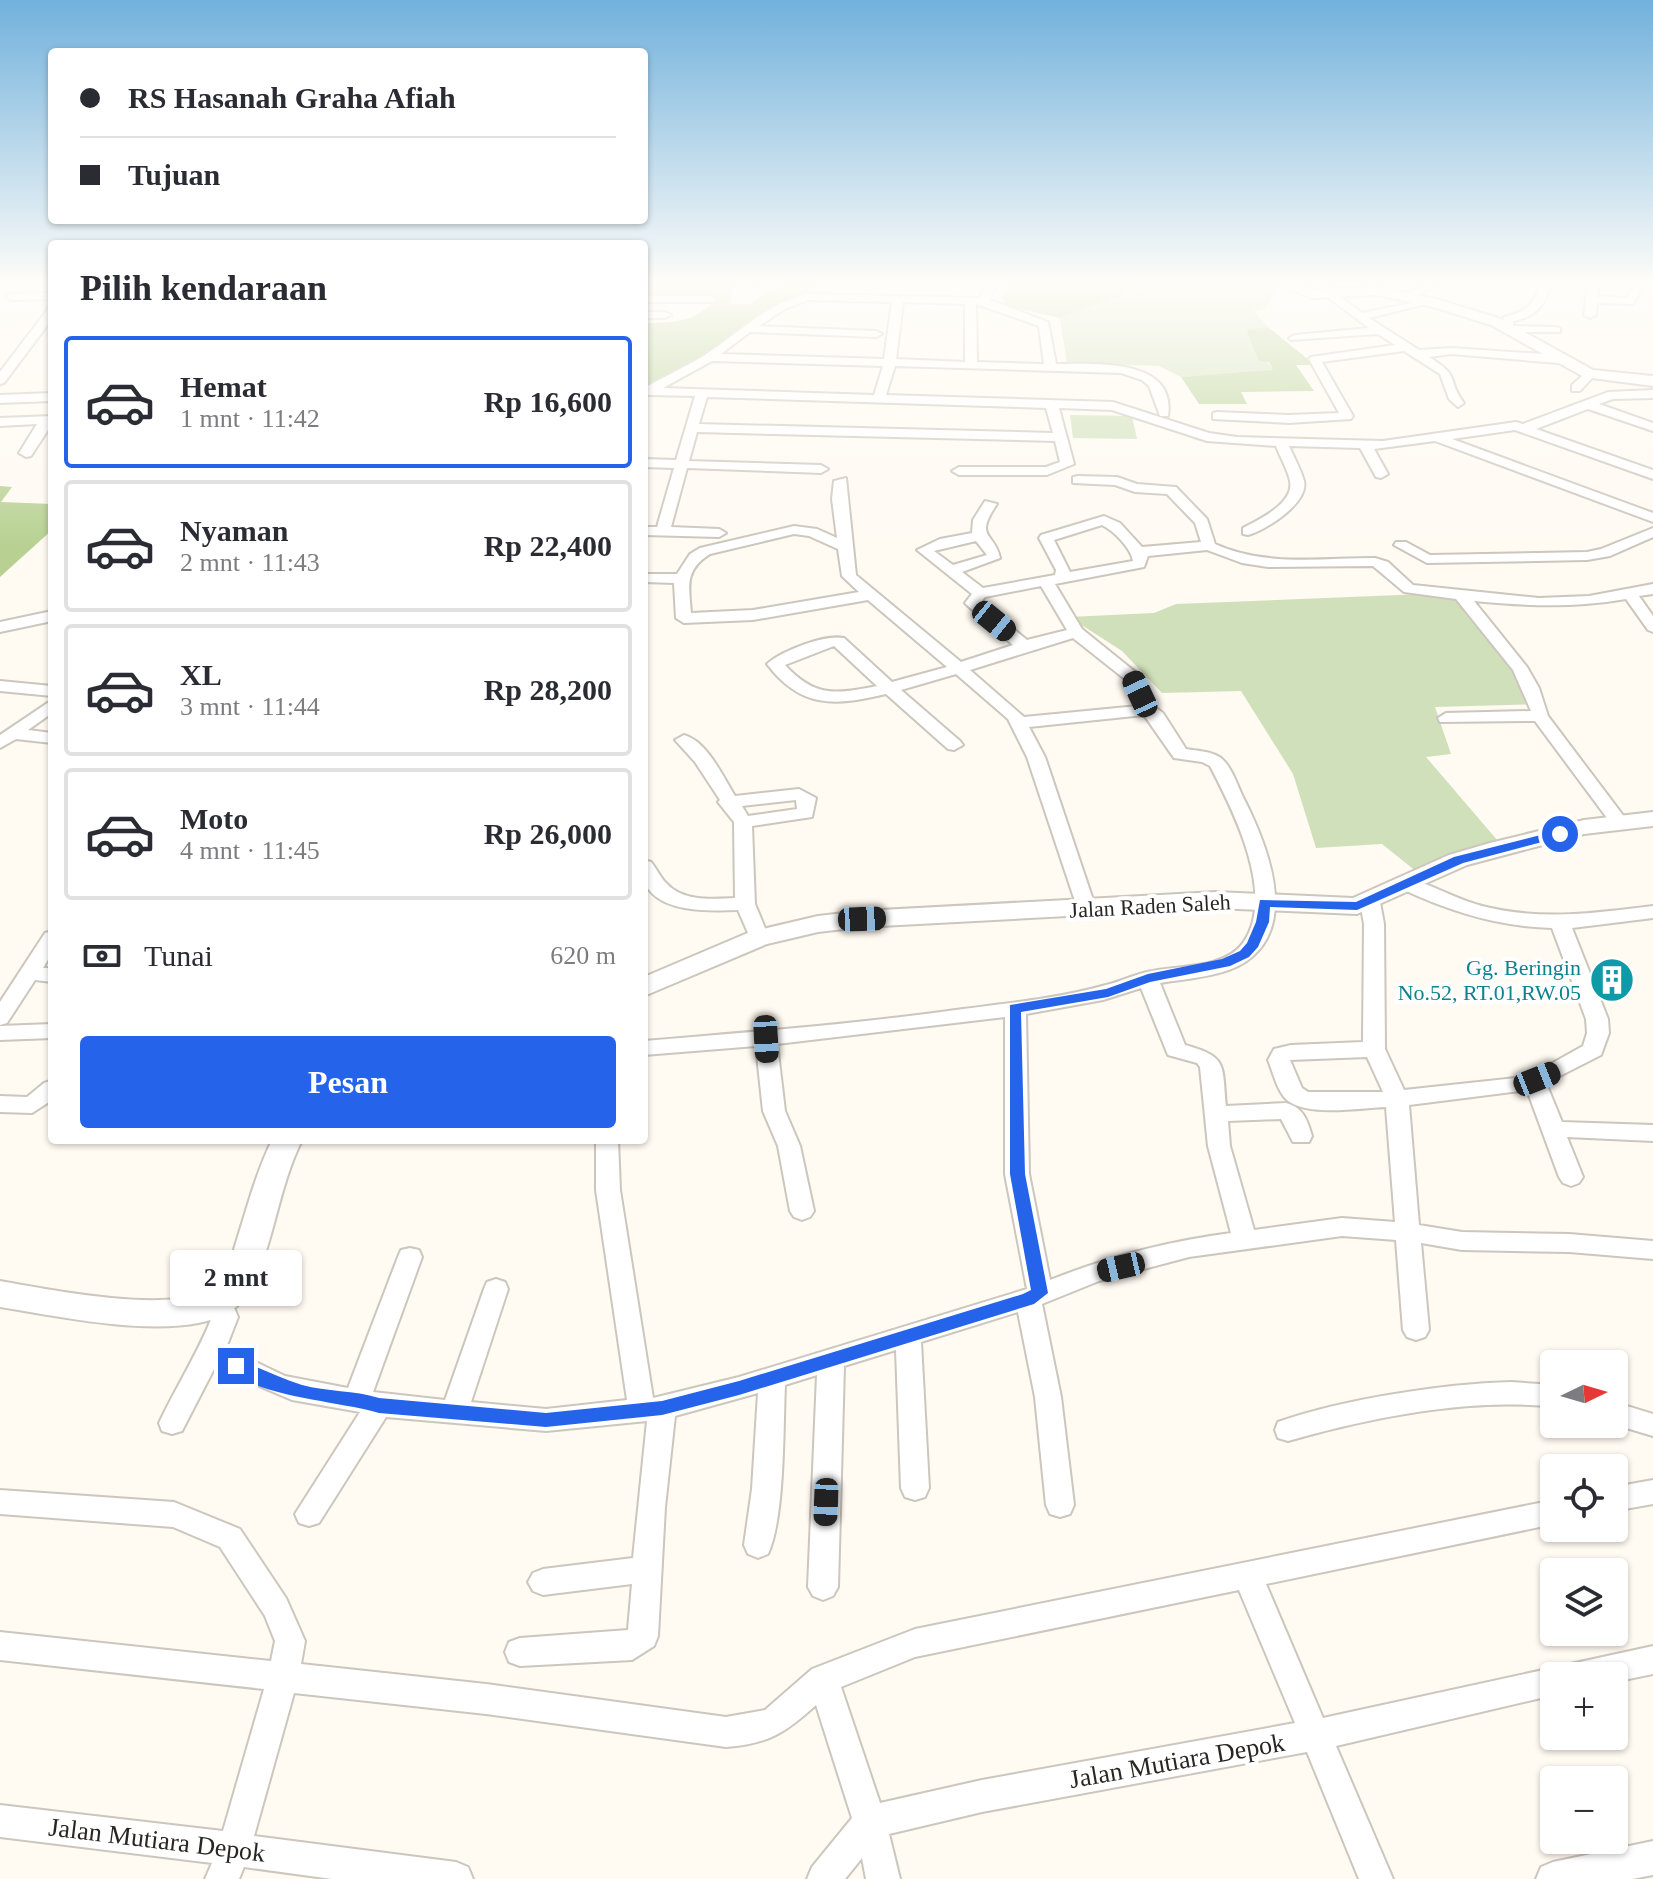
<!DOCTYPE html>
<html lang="id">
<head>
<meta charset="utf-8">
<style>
  body { margin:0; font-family:Georgia,serif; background:#f2f2f3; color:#2b2b33; height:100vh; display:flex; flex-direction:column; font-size:30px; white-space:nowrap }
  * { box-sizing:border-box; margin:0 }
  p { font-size:26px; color:#7c7c81 }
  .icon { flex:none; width:44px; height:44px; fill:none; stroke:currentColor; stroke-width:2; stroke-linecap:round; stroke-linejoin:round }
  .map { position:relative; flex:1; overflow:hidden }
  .details { position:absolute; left:48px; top:240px; width:600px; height:904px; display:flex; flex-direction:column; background:#fff; border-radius:8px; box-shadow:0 2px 6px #0004 }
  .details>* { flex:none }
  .banner { position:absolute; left:48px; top:48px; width:600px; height:176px; border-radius:8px; box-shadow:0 2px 6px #0004; display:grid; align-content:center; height:176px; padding:0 32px; background:#fff }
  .needle { width:52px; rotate:85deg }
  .fabs { position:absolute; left:1540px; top:1350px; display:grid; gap:16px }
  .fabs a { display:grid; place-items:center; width:88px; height:88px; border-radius:8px; background:#fff; box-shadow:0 2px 6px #0004; font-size:40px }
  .end { position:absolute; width:36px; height:36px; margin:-18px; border:10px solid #2563eb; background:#fff; box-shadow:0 0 0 4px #fff }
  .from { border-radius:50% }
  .bubble { position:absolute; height:56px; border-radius:8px; background:#fff; box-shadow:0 2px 6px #0004; font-size:26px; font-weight:800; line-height:56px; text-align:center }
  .car { position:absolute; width:24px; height:48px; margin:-24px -12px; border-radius:10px; box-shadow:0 0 6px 2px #0007; background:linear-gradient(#222 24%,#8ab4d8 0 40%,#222 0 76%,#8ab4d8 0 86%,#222 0) }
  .banner b { display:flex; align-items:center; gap:28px; height:76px; font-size:30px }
  .banner b+b { border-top:2px solid #e1e1e2 }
  .banner i { width:20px; height:20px; background:#2b2b33 }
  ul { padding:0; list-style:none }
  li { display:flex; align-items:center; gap:24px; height:132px; margin:0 16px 12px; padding:0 16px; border:4px solid #e1e1e2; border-radius:8px }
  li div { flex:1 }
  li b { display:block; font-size:30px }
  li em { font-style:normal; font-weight:800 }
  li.active { border-color:#2563eb }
  li>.icon { width:72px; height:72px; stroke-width:1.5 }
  h2 { padding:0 32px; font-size:36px; line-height:96px }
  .pay { display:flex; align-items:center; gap:20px; height:88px; padding:0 32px; font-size:30px }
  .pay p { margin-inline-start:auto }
  .button { display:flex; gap:16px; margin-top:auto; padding:16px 32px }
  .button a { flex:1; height:92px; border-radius:8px; background:#2563eb; color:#fff; font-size:32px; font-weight:800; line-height:92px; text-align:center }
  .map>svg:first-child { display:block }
</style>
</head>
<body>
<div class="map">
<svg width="1653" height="1879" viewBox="0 0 1653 1879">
  <rect width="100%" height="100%" fill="#fffaf2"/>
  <g fill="#d0e0ba">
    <path d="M1142,282H1266L1277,289L1266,309L1254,311L1268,327L1246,331L1274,371L1181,377L1159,366L1067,363L1060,318L1137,289Z"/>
    <path d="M1070,415L1132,416L1137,439L1073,438Z"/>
    <path d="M1449,593L1513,665L1540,704L1435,707L1451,754L1426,757L1498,841L1417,872L1382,844L1316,848L1293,774L1241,691L1162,693L1122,651L1069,617L1154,613L1176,604Z"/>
  </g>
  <g fill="#b8d193">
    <path d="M644,282H733L730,304H751L766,292L780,290L787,282H818L812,293L768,309L706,356L644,390V323C674,323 697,322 717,298L644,297Z"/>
    <path d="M1011,282H1142L1143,283L1137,289L1060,318L1007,306L1002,298Z"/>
    <path d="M1268,327L1315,365H1296L1314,391L1241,392L1247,404H1199L1181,377L1273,370L1269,362L1259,361L1246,330Z"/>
    <path d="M0,486L12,487L1,502L52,504V530L0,577Z"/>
  </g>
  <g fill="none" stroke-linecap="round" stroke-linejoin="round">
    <g stroke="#ccc6bd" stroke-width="4">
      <g id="minor">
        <path d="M753,282H763V284L758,287Z"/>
        <path d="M987,282H997L990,300L1048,322L1056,364C1093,364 1177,357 1168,416H1160L1149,386L1142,380L1121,373L895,366L886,395L1113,402L1209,433L1237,437L1383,441L1516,422L1523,424L1608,392L1653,390V398L1613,399L1599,404L1653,423V431L1588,409L1536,429L1653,470V479L1515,430L1452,439L1653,513V522L1435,441L1374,449L1388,474L1381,478L1376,477L1360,448L1289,446C1294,457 1301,470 1304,481C1309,503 1266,530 1248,535L1243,534V528C1258,520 1295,503 1290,481C1288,470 1280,457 1276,446L1207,441L1112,410L1059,408L1074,464L1047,475H959L952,471L959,467H1046L1060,462L1055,441L697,432L689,461L821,465L828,469L821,473L687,468L671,527L719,529L726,533L719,537L644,535V527H657L674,468L644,467V459L676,460L695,396L648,395L644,394V388C663,377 685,367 705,355C739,332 767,304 807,294L980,298ZM808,300L892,302L884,359L721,354L750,332L876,337L882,334L876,331L759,326L785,309ZM903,302L965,304V362L896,359ZM976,304L1039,326L1044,364L977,362ZM712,361L883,366L874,395L663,388ZM707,397L1046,408L1053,433L699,424Z"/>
        <path d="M1430,282H1444L1411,298L1402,296Z"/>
        <path d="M1542,282H1552C1545,304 1538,316 1514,321L1513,326L1556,327L1560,328V332H1512L1500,328L1504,317C1527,312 1534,304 1542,282Z"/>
        <path d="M1588,282H1598L1597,296L1626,298L1636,282H1646L1633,304L1597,303L1596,315L1590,318L1584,315Z"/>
        <path d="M1326,292H1334L1362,313L1430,299V303L1369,318L1419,350L1451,348L1558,355L1564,359L1558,363L1451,354L1429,357C1462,377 1446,379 1464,403L1458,407L1449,399L1440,374L1404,351L1322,362L1353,416L1351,419L1289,423L1213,419V413L1217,412L1289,415L1339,413L1309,359L1311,357L1395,345L1378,334L1291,340L1289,338L1295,335L1369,328L1326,296Z"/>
        <path d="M52,293V299L11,300L6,297L11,294Z"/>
        <path d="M644,296H710L715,299L710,302H644Z"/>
        <path d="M52,308V319L4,383L0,384V372L48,309Z"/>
        <path d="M644,312H665L671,315L665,318H644Z"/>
        <path d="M1589,370L1593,371V377L1580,391H1572V385Z"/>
        <path d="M52,393V401L0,403V395Z"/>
        <path d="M52,416V424L31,456L26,457L19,453L37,424L0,426V418Z"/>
        <path d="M1078,476L1117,477L1137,484L1176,487L1207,519L1215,544C1266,567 1321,558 1375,558L1388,562L1413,585L1539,598L1589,596L1653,584V594L1639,596L1653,616V632L1648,630L1626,599C1574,608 1526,606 1474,601L1527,667L1539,688L1548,716L1628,822L1619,827L1613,826L1535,721L1440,722L1438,718L1446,713L1531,711L1513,670L1456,599L1404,592L1373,566L1268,567L1242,563L1207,550L1148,556L1144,567L1055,584L1082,629L1139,675L1155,707L1163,713L1186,749C1198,751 1211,751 1221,758C1231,766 1237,784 1242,795C1264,838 1298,916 1253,956C1230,977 1189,978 1160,983L1185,1045C1228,1057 1222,1064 1226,1106L1286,1103C1304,1108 1307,1120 1312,1136L1309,1142H1293L1281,1119L1228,1121L1230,1146L1254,1230L1342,1218L1395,1222L1386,1107C1361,1108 1307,1117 1287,1100C1277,1091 1273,1072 1268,1060L1274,1049L1291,1045L1363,1042L1364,924L1360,902L1363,898L1370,896L1380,902L1384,924L1385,1049L1404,1090L1516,1078L1549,1065L1583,1046L1587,1033L1586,1019L1552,928C1499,927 1448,911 1400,888L1397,884L1400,880L1407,878C1433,885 1456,899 1482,906C1540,921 1595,913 1653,906V918L1572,928L1608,1019L1609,1033L1601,1055L1546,1083L1562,1122L1653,1125V1141L1567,1137L1583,1177L1579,1183L1571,1186L1563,1183L1559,1177L1527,1090L1409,1105L1419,1225L1462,1232L1569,1234L1653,1241V1259L1569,1252L1462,1250L1421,1243L1429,1330L1425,1337L1416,1340L1407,1337L1403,1330L1396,1240L1342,1236L1189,1257L1099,1281L1042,1304L1061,1397L1074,1505L1070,1514L1060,1517L1050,1514L1046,1505L1035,1397L1018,1312L921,1342L929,1488L925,1497L915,1500L905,1497L901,1488L896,1350L844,1366L838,1587L833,1596L823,1600L813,1596L808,1587L817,1375L785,1385C783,1428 785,1517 768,1554L758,1558L748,1554L744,1545L752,1489L758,1393L675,1416L665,1507L658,1636L654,1646L632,1660L520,1666L509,1662L505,1652L509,1642L520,1638L628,1630L632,1584L543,1595L533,1591L528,1582L533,1573L543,1569L633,1558L647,1421L546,1431L386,1417L319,1523L309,1526L299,1523L295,1514L360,1412L292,1400L215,1367L182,1431L172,1434L162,1431L159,1423C176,1387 198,1353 212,1317L207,1303L211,1296L220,1293L229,1296L238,1317L226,1348L285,1376L348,1388L398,1257L401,1250L410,1248L419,1250L422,1257L373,1392L445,1400L484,1289L487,1282L496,1279L505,1282L508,1289L471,1402L546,1409L627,1400L596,1190V1140H618L620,1190L653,1398L739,1377L1027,1289L1005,1174V1017L777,1044L785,1111L800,1146L814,1211L810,1217L802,1220L794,1217L790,1211L778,1146L763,1111L756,1046L644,1055V1041C751,1032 857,1024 963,1009C1011,1003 1060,998 1106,985C1120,982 1133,975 1147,972C1175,965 1224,970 1243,943C1277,896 1233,810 1210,766L1202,762L1174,758L1144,715L1029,727L1045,757L1096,909L1086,915L1079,913L1027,757L1008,719L956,674L901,690L960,741L963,745L954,750L948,749L886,694C835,706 801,709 767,664C781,651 825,634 844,638L892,682L947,667L868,600L753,620L684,623L676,618L674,583L644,582V574H677L690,554L700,548L794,526L817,529L837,538L832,499L834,481L846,478L856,575L961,662L1013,645L968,606L965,603L972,594L917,550L940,539L972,533L973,520L985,501L997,504C973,539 995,532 1000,558L962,572L983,588L1055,575L1056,570L1039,538L1041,535L1104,516L1120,523L1142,547L1201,542L1195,523L1167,494L1135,492L1115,485L1073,483V477ZM1102,525C1114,531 1131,548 1133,561L1070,572L1054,540ZM794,534L809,536L838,549L842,576L859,592L753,610L691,613C689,587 684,570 710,554ZM976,541L987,555L953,565L934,551ZM1041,586L1067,630L1027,640L981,602L985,597ZM1073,638L1126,680L1138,706L1024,717L970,670ZM834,646L877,686C835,694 816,698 785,665ZM1141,988L1168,1055L1197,1063L1200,1067L1208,1146L1231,1233C1169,1241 1108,1257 1050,1280L1029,1174L1026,1014L1103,1000ZM1367,1057L1383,1092H1308L1302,1088L1290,1060Z"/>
        <path d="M1653,528V537L1610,556L1587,560L1427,563L1394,545L1396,542H1406L1430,555L1587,552L1601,549Z"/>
        <path d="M52,611V621L0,632V622Z"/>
        <path d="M0,681L52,686V696L0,691Z"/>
        <path d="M52,700V713L28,730L52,733V743L16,739L0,748V735Z"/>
        <path d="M684,735C707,741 723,777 735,796L799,789L816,798L812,817L752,826L755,904L769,938L766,942H752L738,910C711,911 655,914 644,880C643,874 644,866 644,860L651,862C657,869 660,877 666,883C683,902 713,899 735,898L734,822L718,802L720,800L695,762L675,740ZM796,800L797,809L748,816L742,806Z"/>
        <path d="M52,931V953L43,968H52V982L35,980L7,1023L0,1025V1002L45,933Z"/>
        <path d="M52,1024V1038L0,1040V1026Z"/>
        <path d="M52,1080V1100L32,1113L0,1112V1096L27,1097L44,1083Z"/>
        <path d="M1511,1382L1554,1385V1407C1471,1397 1368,1418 1288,1441L1278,1438L1275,1430L1278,1422C1343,1399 1442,1384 1511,1382Z"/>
        <path d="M1614,1402L1653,1414V1436L1613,1424Z"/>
        <path d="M1653,1480V1504L1614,1511V1487Z"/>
        <path d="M0,1490L174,1502L240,1529L286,1598L305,1641L301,1664L486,1684L726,1717L765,1710L812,1669L915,1629L1554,1500V1524L1266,1584L1323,1718L1653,1646V1674L1614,1682V1676H1554V1695L1336,1746L1393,1879H1359L1307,1752L982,1812L889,1834L900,1879H866L862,1858L845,1879H807L812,1867L852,1818L816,1705C785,1733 768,1744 726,1747L486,1714L294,1693L254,1836L456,1862L468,1867L473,1879H332L244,1867L239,1879H205L212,1863L0,1837V1805L223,1831L264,1689L0,1660V1632L271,1661L275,1641L265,1616L220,1547L173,1527L0,1514ZM1239,1590L1295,1723L982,1780L880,1803L841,1687L915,1657Z"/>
        <path d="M1653,1841V1875L1632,1879H1536L1541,1867L1553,1862Z"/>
      </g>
    </g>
    <g stroke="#ccc6bd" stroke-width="4">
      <g id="tertiary">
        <path d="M1269,282H1290L1314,290L1377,287L1436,299L1501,319L1593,370L1653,376V386L1584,377L1491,325L1433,307L1377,295L1313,298Z"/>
        <path d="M1653,812V826L1584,834L1467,865L1357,914L1216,908L862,927L818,932L767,944L644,996V977L750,932L818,916L862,911L1216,892L1353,898L1449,855L1490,843L1584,820Z"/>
        <path d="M272,1140H302C280,1184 275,1234 256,1279C250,1293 242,1304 229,1312C178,1343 58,1316 0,1307V1281C43,1288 199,1322 224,1278C230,1268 232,1255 236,1243C247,1208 256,1173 272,1140Z"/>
      </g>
    </g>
    <use href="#minor" fill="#fff" fill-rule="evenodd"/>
    <use href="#tertiary" fill="#fff" fill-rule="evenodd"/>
  </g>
  <linearGradient id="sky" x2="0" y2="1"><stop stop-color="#71b1dc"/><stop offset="0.52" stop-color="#fffdf9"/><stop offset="1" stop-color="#fffdf9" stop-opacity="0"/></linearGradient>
  <rect width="1653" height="545" fill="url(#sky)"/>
  <path fill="#2563eb" d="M1560,830L1566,834L1565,836L1463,863L1357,910L1270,907L1269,922L1258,947L1249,957L1230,966L1150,982L1108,997L1021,1012L1025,1174L1048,1293L1034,1304L739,1395L662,1415L546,1427L379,1413C345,1402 246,1396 228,1366L236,1359C259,1367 279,1378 302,1385C327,1392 354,1390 379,1398L546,1413L662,1401L739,1381L1023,1294L1031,1290L1010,1174V1005L1106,989L1148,974L1222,959L1240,951L1247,943L1256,922L1260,900L1356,902L1454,857Z"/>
  <defs>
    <g id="building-disc" transform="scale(2.3)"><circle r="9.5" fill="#0f9aa8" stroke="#fff"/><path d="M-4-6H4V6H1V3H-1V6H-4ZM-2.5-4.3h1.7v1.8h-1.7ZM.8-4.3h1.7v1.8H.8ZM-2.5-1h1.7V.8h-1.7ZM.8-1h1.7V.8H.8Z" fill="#fff"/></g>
  </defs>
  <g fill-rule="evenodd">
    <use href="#building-disc" x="1612" y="980"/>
  </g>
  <g text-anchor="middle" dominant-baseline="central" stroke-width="8" stroke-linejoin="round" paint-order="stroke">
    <g font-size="22" fill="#282622" stroke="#fff">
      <text transform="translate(1150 906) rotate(-3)">Jalan Raden Saleh</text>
    </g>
    <g font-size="22" fill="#0d838f" stroke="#fff" text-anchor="end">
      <text x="1581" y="967">Gg. Beringin<tspan x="1581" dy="25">No.52, RT.01,RW.05</tspan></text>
    </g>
    <g font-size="26" fill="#282622" stroke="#fff">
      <text transform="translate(1177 1761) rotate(-10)">Jalan Mutiara Depok</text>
      <text transform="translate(157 1840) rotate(7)">Jalan Mutiara Depok</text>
    </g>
  </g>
</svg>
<div class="fabs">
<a><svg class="needle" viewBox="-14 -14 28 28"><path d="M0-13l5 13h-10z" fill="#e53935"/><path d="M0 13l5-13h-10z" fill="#7c7c81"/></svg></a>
<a><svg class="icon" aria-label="locate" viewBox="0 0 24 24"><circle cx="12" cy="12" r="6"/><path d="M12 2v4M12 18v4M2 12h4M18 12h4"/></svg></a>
<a><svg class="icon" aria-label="layers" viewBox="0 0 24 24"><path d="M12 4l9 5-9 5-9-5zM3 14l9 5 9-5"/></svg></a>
<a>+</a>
<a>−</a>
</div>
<i class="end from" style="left:1560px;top:834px"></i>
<i class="end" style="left:236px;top:1366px"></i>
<div class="bubble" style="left:170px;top:1250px;width:132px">2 mnt</div>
<i class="car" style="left:994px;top:621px;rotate:129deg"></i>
<i class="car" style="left:1140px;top:694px;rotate:335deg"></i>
<i class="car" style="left:862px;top:919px;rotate:88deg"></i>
<i class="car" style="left:766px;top:1039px;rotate:177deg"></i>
<i class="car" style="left:1537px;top:1079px;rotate:68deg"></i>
<i class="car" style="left:1121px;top:1267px;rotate:257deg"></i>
<i class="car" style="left:826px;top:1502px;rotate:182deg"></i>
<div class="banner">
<b><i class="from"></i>RS Hasanah Graha Afiah</b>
<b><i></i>Tujuan</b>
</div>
<section class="details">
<h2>Pilih kendaraan</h2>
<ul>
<li class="active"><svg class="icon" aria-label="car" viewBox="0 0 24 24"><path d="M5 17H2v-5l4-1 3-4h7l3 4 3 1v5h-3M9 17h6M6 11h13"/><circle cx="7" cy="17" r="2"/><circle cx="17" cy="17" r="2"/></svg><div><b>Hemat</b><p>1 mnt · 11:42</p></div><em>Rp 16,600</em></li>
<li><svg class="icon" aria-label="car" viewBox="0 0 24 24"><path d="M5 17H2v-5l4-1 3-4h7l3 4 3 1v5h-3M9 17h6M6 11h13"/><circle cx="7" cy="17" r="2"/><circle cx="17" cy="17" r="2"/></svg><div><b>Nyaman</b><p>2 mnt · 11:43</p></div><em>Rp 22,400</em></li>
<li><svg class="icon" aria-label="car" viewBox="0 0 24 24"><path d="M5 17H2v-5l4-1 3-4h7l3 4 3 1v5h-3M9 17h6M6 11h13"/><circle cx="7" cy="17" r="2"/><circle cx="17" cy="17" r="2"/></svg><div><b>XL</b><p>3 mnt · 11:44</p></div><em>Rp 28,200</em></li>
<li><svg class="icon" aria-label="car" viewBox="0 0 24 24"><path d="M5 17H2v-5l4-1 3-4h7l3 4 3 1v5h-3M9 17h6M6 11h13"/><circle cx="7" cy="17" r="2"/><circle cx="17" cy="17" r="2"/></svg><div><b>Moto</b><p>4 mnt · 11:45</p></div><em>Rp 26,000</em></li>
</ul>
<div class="pay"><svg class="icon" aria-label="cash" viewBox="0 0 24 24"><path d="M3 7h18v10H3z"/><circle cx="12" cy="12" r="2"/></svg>Tunai<p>620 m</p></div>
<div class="button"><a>Pesan</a></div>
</section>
</div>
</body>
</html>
